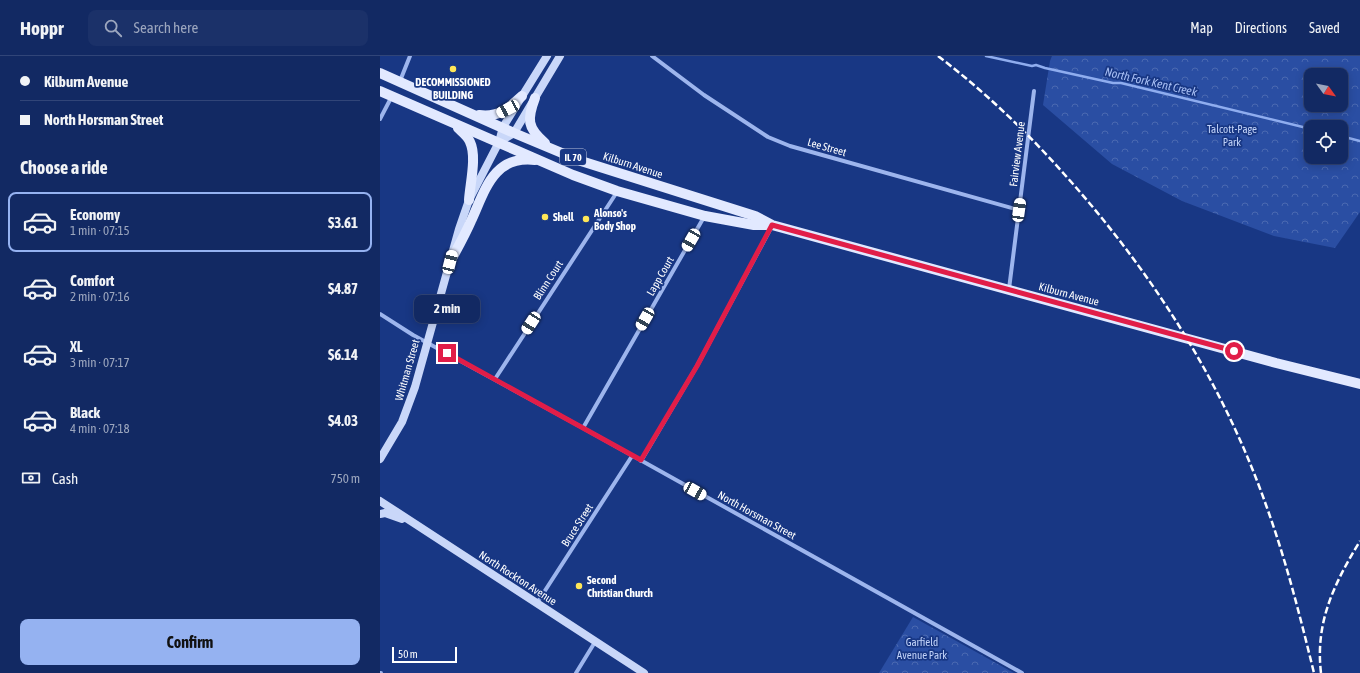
<!DOCTYPE html>
<html lang="en">
<head>
<meta charset="utf-8">
<style>
  body { margin:0; font-family:"Asap Condensed",sans-serif; background:#1b3169; color:#f1f3f6; height:100vh; display:flex; flex-direction:column; font-size:15px; white-space:nowrap }
  * { box-sizing:border-box; margin:0 }
  p { font-size:13px; color:#9ca6be }
  .icon { flex:none; width:22px; height:22px; fill:none; stroke:currentColor; stroke-width:2; stroke-linecap:round; stroke-linejoin:round }
  .map { position:relative; flex:1; overflow:hidden }
  .details { display:flex; flex-direction:column; background:#122963; width:380px }
  .details>* { flex:none }
  .hud { display:grid; align-content:center; height:88px; padding:0 20px; background:#122963 }
  .needle { width:26px; rotate:123deg }
  .buttons { position:absolute; left:924px; top:12px; display:grid; gap:8px }
  .buttons a { display:grid; place-items:center; width:44px; height:44px; border-radius:8px; background:#122963; box-shadow:0 2px 10px #0003,0 0 0 1px #314578; font-size:20px }
  .scale { position:absolute; left:12px; bottom:10px; width:65px; box-sizing:border-box; padding-left:4px; border:2px solid #fff; border-top:0; font-size:11px; line-height:14px; white-space:nowrap; color:#fff; -webkit-text-stroke:3px #183784; paint-order:stroke }
  .end { position:absolute; width:18px; height:18px; margin:-9px; border:5px solid #e11d48; background:#fff; box-shadow:0 0 0 2px #fff }
  .from { border-radius:50% }
  .bubble { position:absolute; height:28px; border-radius:8px; background:#122963; box-shadow:0 2px 10px #0003,0 0 0 1px #314578; font-size:13px; font-weight:700; line-height:28px; text-align:center }
  .car { position:absolute; width:12px; height:24px; margin:-12px -6px; border-radius:5px; box-shadow:0 0 3px 1px #0007; background:linear-gradient(#fff 24%,#345 0 40%,#fff 0 76%,#345 0 86%,#fff 0) }
  .hud b { display:flex; align-items:center; gap:14px; height:38px; font-size:15px }
  .hud b+b { border-top:1px solid #314578 }
  .hud i { width:10px; height:10px; background:#f1f3f6 }
  ul { padding:0; list-style:none }
  li { display:flex; align-items:center; gap:12px; height:60px; margin:0 8px 6px; padding:0 12px; border:2px solid transparent; border-radius:8px }
  li div { flex:1 }
  li b { display:block; font-size:15px }
  li em { font-style:normal; font-weight:700 }
  li.selected { border-color:#95b2f1 }
  li>.icon { width:36px; height:36px; stroke-width:1.5 }
  h2 { padding:0 20px; font-size:18px; line-height:48px }
  .pay { display:flex; align-items:center; gap:10px; height:44px; padding:0 20px; font-size:15px }
  .pay p { margin-inline-start:auto }
  .cta { display:flex; gap:8px; margin-top:auto; padding:8px 20px }
  .cta a { flex:1; height:46px; border-radius:8px; background:#95b2f1; color:#111; font-size:16px; font-weight:700; line-height:46px; text-align:center }
  header { display:flex; align-items:center; gap:24px; box-sizing:border-box; height:56px; padding:0 20px; background:#122963; border-bottom:1px solid #314578 }
  header strong { font-size:19px }
  nav { display:flex; gap:22px; margin-inline-start:auto; font-size:14px }
  .search { width:280px; height:36px; background:#1b3169; display:flex; align-items:center; gap:10px; box-sizing:border-box; padding:0 14px; border-radius:8px; color:#9ca6be; font-size:15px }
  main { display:flex; flex:1; min-height:0 }
  .map>svg:first-child { display:block }
</style>
</head>
<body>
<header>
<strong>Hoppr</strong>
<div class="search"><svg class="icon" aria-label="search" viewBox="0 0 24 24"><circle cx="10" cy="10" r="6"/><path d="M15 15l6 6"/></svg>Search here</div>
<nav><a>Map</a><a>Directions</a><a>Saved</a></nav>
</header>
<main>
<section class="details">
<div class="hud">
<b><i class="from"></i>Kilburn Avenue</b>
<b><i></i>North Horsman Street</b>
</div>
<h2>Choose a ride</h2>
<ul>
<li class="selected"><svg class="icon" aria-label="car" viewBox="0 0 24 24"><path d="M5 17H2v-5l4-1 3-4h7l3 4 3 1v5h-3M9 17h6M6 11h13"/><circle cx="7" cy="17" r="2"/><circle cx="17" cy="17" r="2"/></svg><div><b>Economy</b><p>1 min · 07:15</p></div><em>$3.61</em></li>
<li><svg class="icon" aria-label="car" viewBox="0 0 24 24"><path d="M5 17H2v-5l4-1 3-4h7l3 4 3 1v5h-3M9 17h6M6 11h13"/><circle cx="7" cy="17" r="2"/><circle cx="17" cy="17" r="2"/></svg><div><b>Comfort</b><p>2 min · 07:16</p></div><em>$4.87</em></li>
<li><svg class="icon" aria-label="car" viewBox="0 0 24 24"><path d="M5 17H2v-5l4-1 3-4h7l3 4 3 1v5h-3M9 17h6M6 11h13"/><circle cx="7" cy="17" r="2"/><circle cx="17" cy="17" r="2"/></svg><div><b>XL</b><p>3 min · 07:17</p></div><em>$6.14</em></li>
<li><svg class="icon" aria-label="car" viewBox="0 0 24 24"><path d="M5 17H2v-5l4-1 3-4h7l3 4 3 1v5h-3M9 17h6M6 11h13"/><circle cx="7" cy="17" r="2"/><circle cx="17" cy="17" r="2"/></svg><div><b>Black</b><p>4 min · 07:18</p></div><em>$4.03</em></li>
</ul>
<div class="pay"><svg class="icon" aria-label="cash" viewBox="0 0 24 24"><path d="M3 7h18v10H3z"/><circle cx="12" cy="12" r="2"/></svg>Cash<p>750 m</p></div>
<div class="cta"><a>Confirm</a></div>
</section>
<div class="map">
<svg width="980" height="617" viewBox="0 0 980 617">
  <defs>
    <pattern id="park-crowns" width="20" height="18" patternUnits="userSpaceOnUse"><rect width="20" height="18" fill="#2a4ea3"/><path d="M2 6a3 3 0 1 1 6 0M12 15a3 3 0 1 1 6 0" fill="none" stroke="#4a69b1"/></pattern>
  </defs>
  <rect width="100%" height="100%" fill="#183784"/>
  <g fill="url(#park-crowns)" fill-rule="evenodd">
    <path d="M672,0H980V156L955,192L894,180L802,145L732,108L663,49L670,5ZM931,19H961V49H931ZM931,71H961V101H931Z"/>
    <path d="M533,561L634,617H499Z"/>
  </g>
  <g fill="none" stroke-linecap="round" stroke-linejoin="round">
    <g stroke="#8fadef" stroke-width="2.5">
      <path d="M606,0L652,10L656,9L665,12L733,27H741L931,73"/>
      <path d="M961,80L980,85"/>
    </g>
    <g stroke="#9db5ed" stroke-width="4">
      <path d="M272,0L324,39L388,81L410,90L639,154"/>
      <path d="M20,25L30,0"/>
      <path d="M0,63L12,40"/>
      <path d="M629,233L654,35"/>
      <path d="M0,258L33,279L203,372L642,617"/>
      <path d="M115,323L237,136"/>
      <path d="M203,372L324,161"/>
      <path d="M261,405L317,310L392,170"/>
      <path d="M157,547L252,400"/>
      <path d="M0,617H1"/>
      <path d="M196,617L215,586"/>
    </g>
    <g stroke="#c9d7f9" stroke-width="8">
      <path d="M119,86L123,71L167,0"/>
      <path d="M0,403L22,366L35,331L79,173L89,144L119,86L134,77L180,0"/>
      <path d="M0,445L264,617"/>
      <path d="M0,458L5,457L22,463"/>
    </g>
    <g stroke="#e2e9ff" stroke-width="10">
      <path d="M0,17L134,77L201,105L375,160L392,169L896,307L980,328"/>
      <path d="M0,35L193,119L237,135L325,160L374,169H390"/>
      <path d="M155,42C147,63 147,72 165,87"/>
      <path d="M99,59C118,62 129,52 142,40"/>
      <path d="M78,72C82,76 88,80 90,86C97,100 90,128 89,144"/>
      <path d="M70,206C77,193 85,179 91,165C105,135 113,99 155,104"/>
    </g>
    <g stroke="#fff" stroke-width="2.5" stroke-dasharray="7 3" stroke-linecap="butt">
      <path d="M558,0C604,35 647,76 685,119C772,216 843,327 886,449C906,504 920,560 934,617"/>
      <path d="M941,617C935,566 954,528 980,485"/>
    </g>
  </g>
  <g fill="none" stroke-linecap="round" stroke-linejoin="round">
    <path stroke="#e11d48" stroke-width="5" d="M67,297L261,404L317,310L392,169L854,295"/>
  </g>
  <g fill="#ffe758" stroke="#183784" stroke-width="1.5">
    <circle cx="73" cy="13" r="4"/>
    <circle cx="165" cy="161" r="4"/>
    <circle cx="206" cy="163" r="4"/>
    <circle cx="199" cy="530" r="4"/>
  </g>
  <g text-anchor="middle" dominant-baseline="central" stroke-width="3.5" stroke-linejoin="round" paint-order="stroke">
    <rect fill="#183784" stroke="#bac3da" stroke-width="1" x="180" y="93" width="26" height="16" rx="3"/>
    <g font-size="10" font-weight="bold" fill="#fff">
      <text x="193" y="101">IL 70</text>
    </g>
    <g font-size="11" font-weight="bold" fill="#fff" stroke="#183784" text-anchor="start">
      <text x="73" y="26" text-anchor="middle">DECOMMISSIONED<tspan x="73" dy="13">BUILDING</tspan></text>
      <text x="214" y="157">Alonso's<tspan x="214" dy="13">Body Shop</tspan></text>
      <text x="173" y="161">Shell</text>
      <text x="207" y="524">Second<tspan x="207" dy="13">Christian Church</tspan></text>
    </g>
    <g font-size="11" fill="#c2d3f9" stroke="#183784">
      <text x="852" y="73">Talcott-Page<tspan x="852" dy="13">Park</tspan></text>
      <text x="542" y="586">Garfield<tspan x="542" dy="13">Avenue Park</tspan></text>
    </g>
    <g font-size="11" fill="#fff" stroke="#183784">
      <text transform="translate(447 91) rotate(16)">Lee Street</text>
      <text transform="translate(637 98) rotate(-83)">Fairview Avenue</text>
      <text transform="translate(253 109) rotate(18)">Kilburn Avenue</text>
      <text transform="translate(280 220) rotate(-60)">Lapp Court</text>
      <text transform="translate(168 224) rotate(-57)">Blinn Court</text>
      <text transform="translate(689 238) rotate(15)">Kilburn Avenue</text>
      <text transform="translate(27 314) rotate(-74)">Whitman Street</text>
      <text transform="translate(377 459) rotate(29)">North Horsman Street</text>
      <text transform="translate(197 469) rotate(-57)">Bruce Street</text>
      <text transform="translate(138 522) rotate(33)">North Rockton Avenue</text>
    </g>
    <g font-size="12" font-style="italic" fill="#a8bff4" stroke="#183784">
      <text transform="translate(771 26) rotate(13)">North Fork Kent Creek</text>
    </g>
  </g>
</svg>
<div class="buttons">
<a><svg class="needle" viewBox="-14 -14 28 28"><path d="M0-13l5 13h-10z" fill="#e53935"/><path d="M0 13l5-13h-10z" fill="#9ca6be"/></svg></a>
<a><svg class="icon" aria-label="locate" viewBox="0 0 24 24"><circle cx="12" cy="12" r="6"/><path d="M12 2v4M12 18v4M2 12h4M18 12h4"/></svg></a>
</div>
<div class="scale">50 m</div>
<i class="end from" style="left:854px;top:295px"></i>
<i class="end" style="left:67px;top:297px"></i>
<div class="bubble" style="left:34px;top:239px;width:66px">2 min</div>
<i class="car" style="left:128px;top:53px;rotate:242deg"></i>
<i class="car" style="left:639px;top:154px;rotate:8deg"></i>
<i class="car" style="left:311px;top:184px;rotate:210deg"></i>
<i class="car" style="left:70px;top:206px;rotate:14deg"></i>
<i class="car" style="left:265px;top:263px;rotate:210deg"></i>
<i class="car" style="left:151px;top:267px;rotate:213deg"></i>
<i class="car" style="left:315px;top:435px;rotate:119deg"></i>
</div>
</main>
</body>
</html>
